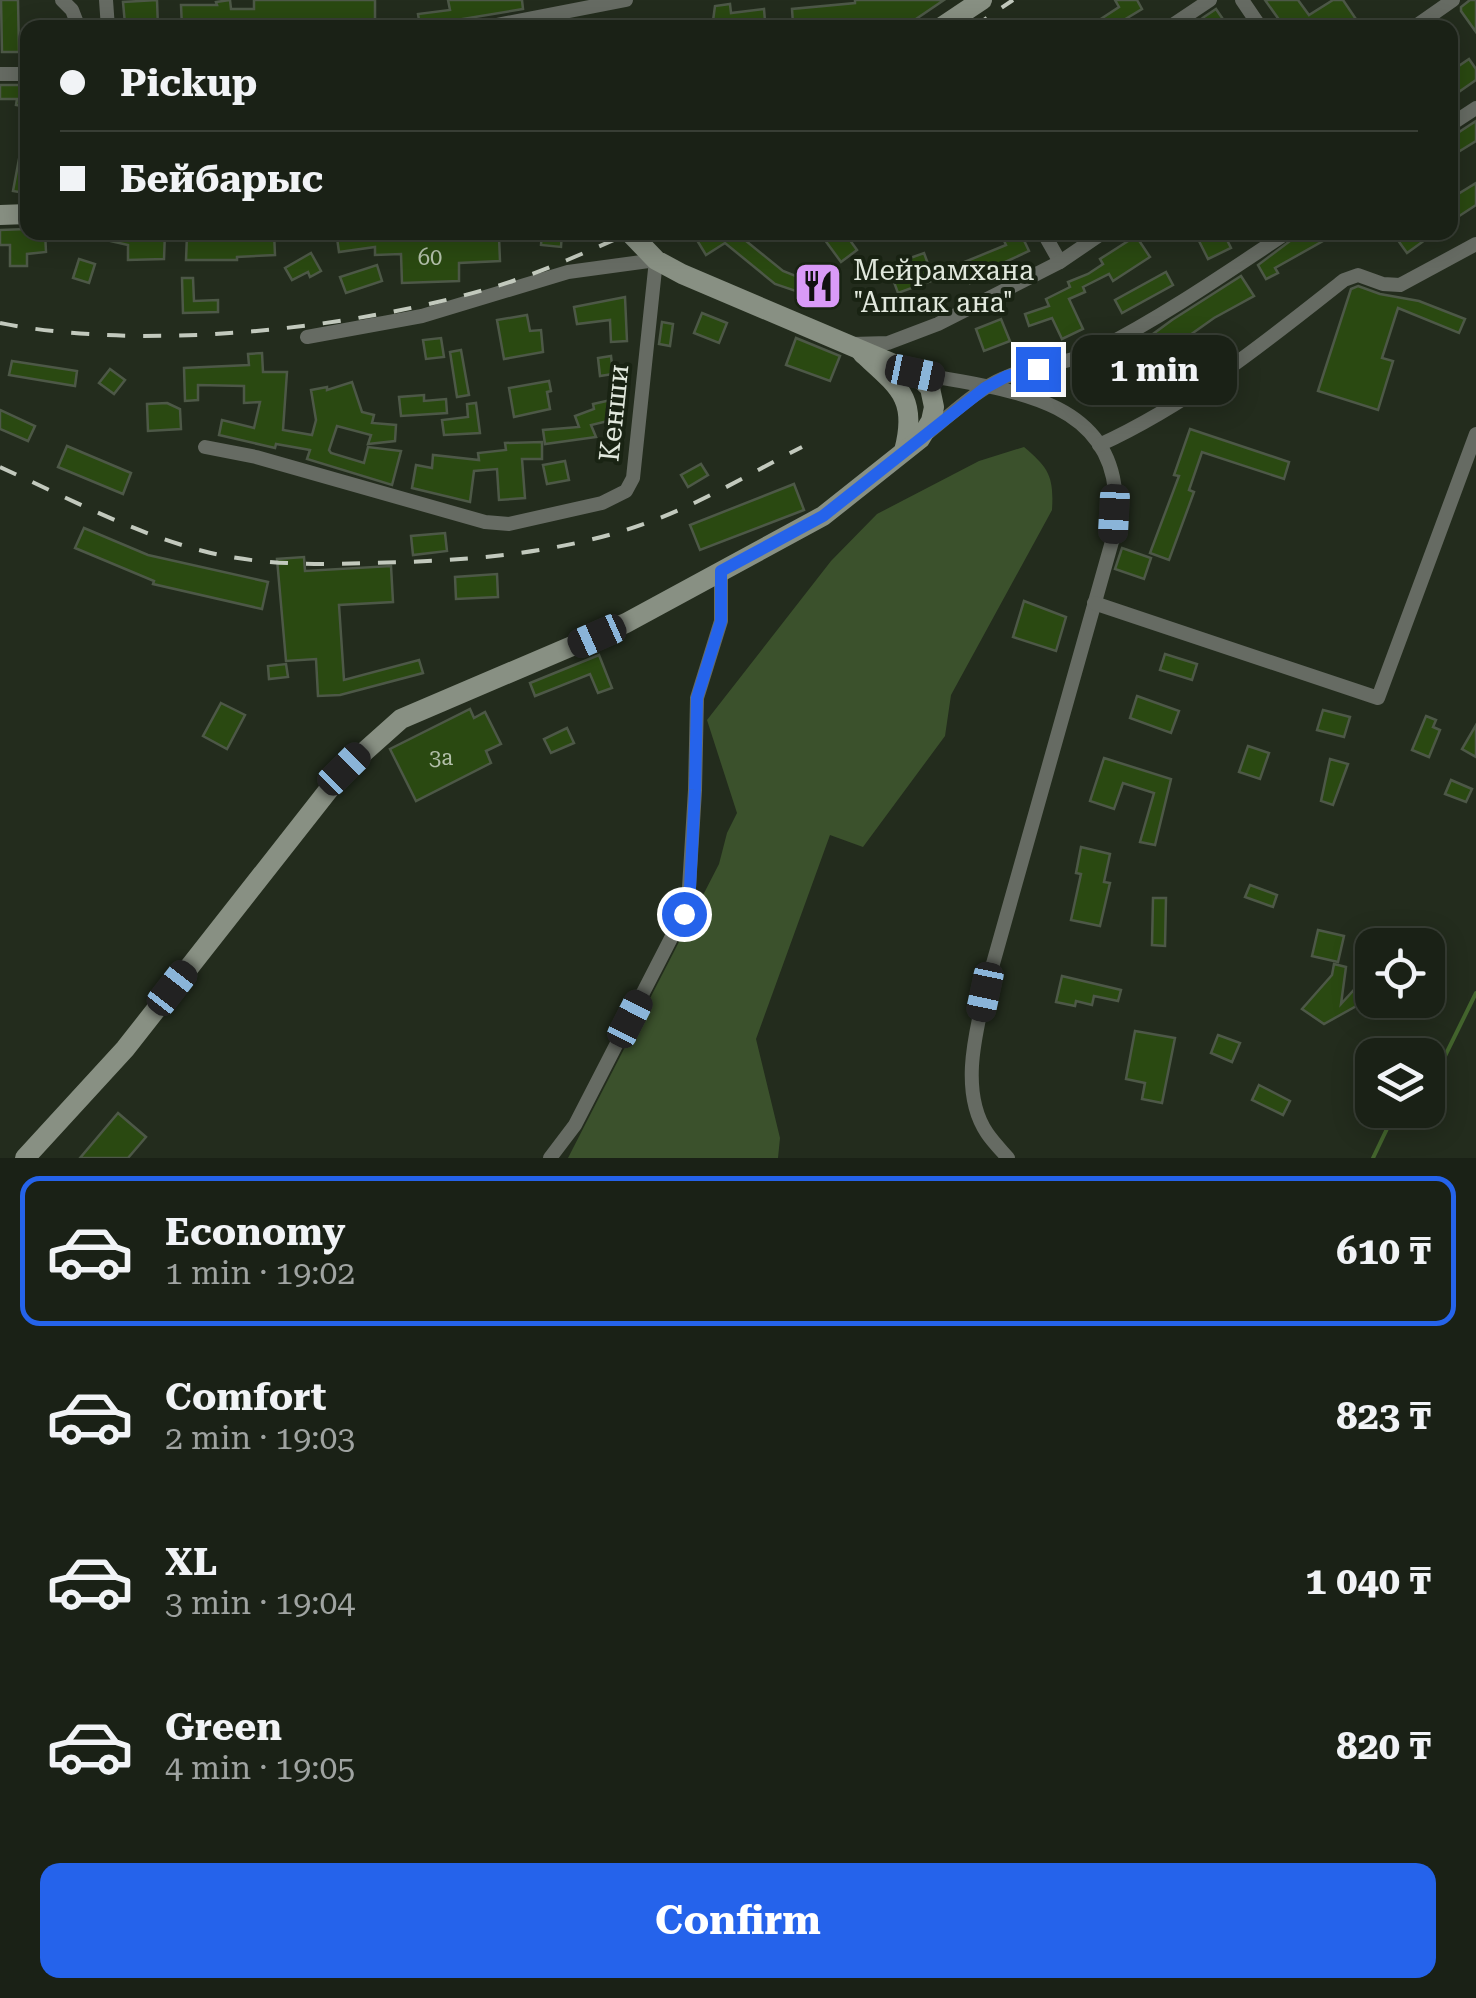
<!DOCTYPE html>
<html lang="en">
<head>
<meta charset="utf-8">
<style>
  body { margin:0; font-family:"Roboto Serif",serif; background:#272e23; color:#f1f3f6; height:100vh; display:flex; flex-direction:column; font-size:38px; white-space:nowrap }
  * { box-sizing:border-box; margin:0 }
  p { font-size:32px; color:#9fa3a1 }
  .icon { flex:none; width:55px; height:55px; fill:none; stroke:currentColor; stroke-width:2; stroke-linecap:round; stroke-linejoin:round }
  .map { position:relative; height:1158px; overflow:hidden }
  .sheet { display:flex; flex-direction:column; background:#1a2116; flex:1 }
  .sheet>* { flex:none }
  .top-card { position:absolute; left:20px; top:20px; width:1438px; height:220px; border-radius:20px; box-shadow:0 5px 25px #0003,0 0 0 2px #383e35; display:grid; align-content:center; height:220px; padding:0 40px; background:#1a2116 }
  .controls { position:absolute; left:1355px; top:928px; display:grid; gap:20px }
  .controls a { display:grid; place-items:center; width:90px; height:90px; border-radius:20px; background:#1a2116; box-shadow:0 5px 25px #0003,0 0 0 2px #383e35; font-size:50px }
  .end { position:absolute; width:45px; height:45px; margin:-22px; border:12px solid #2563eb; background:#fff; box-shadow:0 0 0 5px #fff }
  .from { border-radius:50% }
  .bubble { position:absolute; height:70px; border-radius:20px; background:#1a2116; box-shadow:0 5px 25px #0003,0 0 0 2px #383e35; font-size:32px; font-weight:700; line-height:70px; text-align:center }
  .car { position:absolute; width:30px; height:60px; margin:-30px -15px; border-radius:12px; box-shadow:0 0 8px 2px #0007; background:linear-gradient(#222 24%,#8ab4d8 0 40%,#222 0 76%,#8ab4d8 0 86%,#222 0) }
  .top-card b { display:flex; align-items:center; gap:35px; height:95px; font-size:38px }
  .top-card b+b { border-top:2px solid #383e35 }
  .top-card i { width:25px; height:25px; background:#f1f3f6 }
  ul { padding:18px 0 0; list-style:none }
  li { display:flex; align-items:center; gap:30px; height:150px; margin:0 20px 15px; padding:0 20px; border:5px solid transparent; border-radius:20px }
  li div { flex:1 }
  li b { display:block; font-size:38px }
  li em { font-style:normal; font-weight:700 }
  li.selected { border-color:#2563eb }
  li>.icon { width:90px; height:90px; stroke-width:1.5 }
  .primary-button { display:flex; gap:20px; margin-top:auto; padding:20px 40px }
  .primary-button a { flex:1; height:115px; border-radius:20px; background:#2563eb; color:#fff; font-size:40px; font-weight:700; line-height:115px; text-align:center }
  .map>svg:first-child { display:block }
</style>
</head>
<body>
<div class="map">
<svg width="1476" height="1158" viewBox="0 0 1476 1158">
  <rect width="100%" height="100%" fill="#232c1d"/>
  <path fill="#3b512c" d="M1024,447C1049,468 1054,477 1052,510L951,695L945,736L863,847L830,835L756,1039L780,1138L778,1158H568L719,864L727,833L737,813L707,720L831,561L877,514L979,461Z"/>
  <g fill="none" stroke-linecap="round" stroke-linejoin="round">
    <g stroke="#43642d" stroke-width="4">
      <path d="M1428,1076L1444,1058L1476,993"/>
      <path d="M1373,1158L1396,1110"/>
    </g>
  </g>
  <g fill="#2a4911" stroke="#4d5847" stroke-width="2.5">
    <path d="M1,0H18L19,52H2Z"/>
    <path d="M157,0L158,28H143V22L125,24L123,2Z"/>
    <path d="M230,0L231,9H254V0H375V20H307V28L239,23L182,28L181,5H217L216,2Z"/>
    <path d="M448,0H522L523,9L420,26L418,14L450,10Z"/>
    <path d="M855,0H944L913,21L844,25L845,28H832V22L793,24L792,9L855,3Z"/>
    <path d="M1115,0H1137L1142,9L1119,23L1122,28H1087L1119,7Z"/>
    <path d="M1265,0H1298L1309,15L1333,0H1343L1362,28H1285Z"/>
    <path d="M1470,0H1476V32L1461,11V7Z"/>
    <path d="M730,4L731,13L764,9L765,21L744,23V28H712L715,6Z"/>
    <path d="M1216,9L1229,28H1189L1204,17Z"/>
    <path d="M1469,59L1476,69V80L1450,98V72Z"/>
    <path d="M0,85H28V107L16,105L17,99H0Z"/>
    <path d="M1476,121V141L1450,157V138Z"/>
    <path d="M22,143L28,144L25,193L13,191Z"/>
    <path d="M1476,183V205L1450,222V199Z"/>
    <path d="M26,229V232H45L46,252L27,254V266H10V245H0V230Z"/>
    <path d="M94,232H165L164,259L128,260V245L93,237Z"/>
    <path d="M223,232H274L275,255L237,257V260H186L187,235L223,236Z"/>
    <path d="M347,232H472V238L499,237L500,261L459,263V281L402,283L401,254L375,255V247L339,252L337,238Z"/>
    <path d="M542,232H562L561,247L541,245Z"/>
    <path d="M692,232H735L783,271L803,279L807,271L839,283L831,303L775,284L725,243L706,255Z"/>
    <path d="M819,232H844L857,250L841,262Z"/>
    <path d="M1000,232H1020L1029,251L1003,263L1005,268L970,283L962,263L1006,245Z"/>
    <path d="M1210,232H1223L1231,248L1208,259L1198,239Z"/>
    <path d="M1302,232H1339L1275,268L1278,273L1266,279L1258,265Z"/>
    <path d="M1405,232H1436L1407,253L1397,239Z"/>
    <path d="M1136,236L1150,257L1113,281L1109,274L1083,287L1085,292L1069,299L1083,329L1062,339L1052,318L1029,326L1025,314L1049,306L1046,299L1070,287L1068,282L1088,274L1103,264L1100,259Z"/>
    <path d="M311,253L321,271L310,277L308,272L292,280L285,268Z"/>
    <path d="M924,253L934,280L898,293L888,266Z"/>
    <path d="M79,259L95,264L89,283L73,278Z"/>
    <path d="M377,265L382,281L346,293L340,277Z"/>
    <path d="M1166,272L1173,285L1122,313L1115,300Z"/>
    <path d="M1241,276L1254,296L1214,318L1166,352L1163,348L1134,368L1126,357L1156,337L1153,334L1172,320Z"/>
    <path d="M182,278H193L194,301L218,300V312L183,313Z"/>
    <path d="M1358,286L1380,294L1419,301L1465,319L1459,333L1398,308L1382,358L1393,361L1378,410L1318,391L1351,289Z"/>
    <path d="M625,297L627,341L611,342L610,320L577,324L574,307Z"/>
    <path d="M702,313L727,323L719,343L694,333Z"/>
    <path d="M527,315L530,331L541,330L543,352L504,359L497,320Z"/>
    <path d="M1001,319L1010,341L984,351L976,329Z"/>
    <path d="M662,322L673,324L670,346L659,344Z"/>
    <path d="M441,338L444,357L426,359L423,340Z"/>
    <path d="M796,338L840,356L830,381L786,365Z"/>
    <path d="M461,350L469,395L457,397L450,352Z"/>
    <path d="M262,353L263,372H287L283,430L312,435L316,420L311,390L327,387V390L352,382L362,412L374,415L372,423L396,425L395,441L368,444L371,435L337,426L329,450L331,453L364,463L368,447L401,451L392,485L307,459L310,450L276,444L275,448L219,435L222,420L254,428L260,402L244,403V386L198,385V400L185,401L184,368L249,365L248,354Z"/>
    <path d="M611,356L613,374L600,376L598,358Z"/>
    <path d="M12,361L77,371L75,386L9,375Z"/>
    <path d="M110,369L125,380L114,394L99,383Z"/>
    <path d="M1110,375L1122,388L1103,404L1091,390Z"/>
    <path d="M549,381L551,391L547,392L550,409L514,417L509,388Z"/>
    <path d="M424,395V401L446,399L447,413L401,416L399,397Z"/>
    <path d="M611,400L616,419L591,425L596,437L545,444L543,430L579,427L575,416L594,409L593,404Z"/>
    <path d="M167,403L180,409L181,429L148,431L147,404Z"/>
    <path d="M476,403L480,433L444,435L442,420L468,417L467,404Z"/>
    <path d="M0,410L35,426L28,441L0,429Z"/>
    <path d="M1190,429L1289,462L1284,479L1202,452L1189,490L1194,492L1169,560L1150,553L1179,476L1174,475Z"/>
    <path d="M542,442V459H522L525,498L499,500L497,469L474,471L470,502L412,488L416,465L432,468L433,455L479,460L478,453L506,450L505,443Z"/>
    <path d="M67,446L131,473L123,494L58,467Z"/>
    <path d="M565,461L569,480L547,484L543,465Z"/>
    <path d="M701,464L708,475L688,487L681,475Z"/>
    <path d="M794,484L804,510L700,550L690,525Z"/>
    <path d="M84,528L148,555L268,582L262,609L153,584L154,581L75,548Z"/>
    <path d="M445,533L447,551L413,555L411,536Z"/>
    <path d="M1122,548L1151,558L1144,579L1115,569Z"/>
    <path d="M304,557L305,571L391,566L393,602L339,605L344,680L419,660L423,673L340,695L318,696L316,659L286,661L277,559Z"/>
    <path d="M497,574L498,597L456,599L455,577Z"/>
    <path d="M1024,601L1066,617L1056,651L1013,637Z"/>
    <path d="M1165,654L1197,664L1192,680L1160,670Z"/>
    <path d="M599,655L612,688L598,693L590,674L535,696L530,683Z"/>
    <path d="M286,664L288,677L269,679L268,666Z"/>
    <path d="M1137,696L1179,711L1171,733L1130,718Z"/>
    <path d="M221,703L245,715L227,749L203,736Z"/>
    <path d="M470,709L474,718L485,712L501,744L486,751L491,763L416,801L390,749Z"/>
    <path d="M1323,710L1350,717L1344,737L1317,730Z"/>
    <path d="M1426,716L1436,720L1433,727L1440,730L1429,757L1412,750Z"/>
    <path d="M1476,725V757L1462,749Z"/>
    <path d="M567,728L574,743L551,753L544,739Z"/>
    <path d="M1248,746L1269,753L1260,779L1239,772Z"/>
    <path d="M1104,758L1171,779L1155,845L1140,842L1154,793L1123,783L1114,809L1090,801Z"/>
    <path d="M1330,759L1348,764L1333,805L1321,801Z"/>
    <path d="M1451,780L1472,789L1466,802L1445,794Z"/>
    <path d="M1081,847L1110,854L1104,882L1110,883L1100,926L1071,920L1081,874L1076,873Z"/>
    <path d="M1250,885L1277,895L1273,907L1245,897Z"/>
    <path d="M1153,898H1166L1165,946L1152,945Z"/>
    <path d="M1318,930L1344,936L1338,962L1312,956Z"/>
    <path d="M1334,964L1346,967L1341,1004L1372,970V990L1369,999L1324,1024L1302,1009L1332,975Z"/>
    <path d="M1062,976L1121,990L1118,1001L1094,996L1092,1005L1076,1001L1075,1006L1056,1002Z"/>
    <path d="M1135,1031L1175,1038L1162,1103L1142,1099L1145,1083L1126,1079Z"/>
    <path d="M1218,1035L1240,1043L1232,1062L1211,1053Z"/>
    <path d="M1259,1085L1290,1101L1283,1115L1252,1100Z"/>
    <path d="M118,1113L146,1137L128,1158H80Z"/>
  </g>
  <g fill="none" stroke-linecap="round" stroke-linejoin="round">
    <g stroke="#666b63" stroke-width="14">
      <path d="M62,0L72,10L79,28"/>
      <path d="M106,0L108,28"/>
      <path d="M1242,0L1261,28"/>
      <path d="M481,28L626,0"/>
      <path d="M1168,28L1210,0"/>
      <path d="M1413,28L1453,0"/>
      <path d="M0,74H28"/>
      <path d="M1450,125L1476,108"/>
      <path d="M1043,232L1060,262"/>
      <path d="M852,344L888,343L938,324L1060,262L1104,232"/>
      <path d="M916,373C991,389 1106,392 1115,491C1116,506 1113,523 1113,538L985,992C975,1035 960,1093 987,1133C993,1142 1001,1150 1008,1158"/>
      <path d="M929,432C953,413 976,390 1004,378C1034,364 1068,365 1099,349C1164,316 1226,273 1288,232"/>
      <path d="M1099,445C1189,404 1267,341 1344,280L1358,275L1383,284L1400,285L1476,244"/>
      <path d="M205,447L256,457L485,522L509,524L602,503L626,491L633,478L656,260L568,272L422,316L307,337"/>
      <path d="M1094,603L1378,698L1476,434"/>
      <path d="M550,1158L575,1125L684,913L689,888L695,790L697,698L721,621V571"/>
    </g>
    <g stroke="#889083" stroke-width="20">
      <path d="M940,28L982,0"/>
      <path d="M0,215L28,214"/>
      <path d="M862,353C899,387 918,398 904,451"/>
      <path d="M25,1158L125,1049L345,769L401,719L626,623L823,516L920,439L931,421L934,407L930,388L915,373L682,274L656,260L629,232"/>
    </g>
    <g stroke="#c2c9bd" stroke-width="4" stroke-dasharray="18 18" stroke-linecap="butt">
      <path d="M972,28L1013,0"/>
      <path d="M0,323C146,352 356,329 497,286C543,272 588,251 632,232"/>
      <path d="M0,467C66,497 133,533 203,551C257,565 314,565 369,563C474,561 584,553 681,509C722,491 762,467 802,447"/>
    </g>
  </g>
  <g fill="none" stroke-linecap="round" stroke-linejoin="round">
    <path stroke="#2563eb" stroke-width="12" d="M684,914L690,888L695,790L697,698L721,621V571L823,516L985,388L1007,376L1038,369"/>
  </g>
  <defs>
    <g id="restaurant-square" transform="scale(2.5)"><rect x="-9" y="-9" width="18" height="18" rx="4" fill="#d99af7" stroke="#192313"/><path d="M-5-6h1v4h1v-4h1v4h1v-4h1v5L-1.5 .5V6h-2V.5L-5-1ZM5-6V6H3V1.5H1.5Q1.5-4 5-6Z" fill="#111"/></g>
  </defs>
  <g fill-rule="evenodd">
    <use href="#restaurant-square" x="818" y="286"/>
  </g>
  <g text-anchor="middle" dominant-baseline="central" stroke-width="8" stroke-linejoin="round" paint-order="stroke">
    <g font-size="22" fill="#b3c0aa">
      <text x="430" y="257">60</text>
      <text x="441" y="757">3а</text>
    </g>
    <g font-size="28" fill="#e1e8dd" stroke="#192313" text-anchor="start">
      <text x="853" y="270">Мейрамхана<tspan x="853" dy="32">"Аппак ана"</tspan></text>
    </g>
    <g font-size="28" fill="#e1e8dd" stroke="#192313">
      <text transform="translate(614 413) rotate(-84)">Кенши</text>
    </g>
  </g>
</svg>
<div class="controls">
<a><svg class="icon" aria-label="locate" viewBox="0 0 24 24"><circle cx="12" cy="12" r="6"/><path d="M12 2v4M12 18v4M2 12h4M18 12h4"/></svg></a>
<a><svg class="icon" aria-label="layers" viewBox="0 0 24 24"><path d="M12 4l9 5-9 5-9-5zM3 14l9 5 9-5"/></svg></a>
</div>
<i class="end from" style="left:684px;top:914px"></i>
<i class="end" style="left:1038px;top:369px"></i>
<div class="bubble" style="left:1072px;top:335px;width:165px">1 min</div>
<i class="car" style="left:915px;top:373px;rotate:102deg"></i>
<i class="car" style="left:1114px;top:514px;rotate:183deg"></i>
<i class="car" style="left:597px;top:636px;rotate:246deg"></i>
<i class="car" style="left:344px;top:769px;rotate:45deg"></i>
<i class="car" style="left:172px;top:988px;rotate:38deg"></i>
<i class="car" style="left:985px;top:992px;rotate:192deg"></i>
<i class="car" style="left:630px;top:1019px;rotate:27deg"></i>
<div class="top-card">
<b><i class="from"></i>Pickup</b>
<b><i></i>Бейбарыс</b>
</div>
</div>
<section class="sheet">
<ul>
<li class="selected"><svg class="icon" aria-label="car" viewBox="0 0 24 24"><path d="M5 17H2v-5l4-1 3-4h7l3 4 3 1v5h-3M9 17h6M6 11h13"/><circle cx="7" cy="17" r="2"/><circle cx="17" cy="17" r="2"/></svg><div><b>Economy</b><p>1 min · 19:02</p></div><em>610 ₸</em></li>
<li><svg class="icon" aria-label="car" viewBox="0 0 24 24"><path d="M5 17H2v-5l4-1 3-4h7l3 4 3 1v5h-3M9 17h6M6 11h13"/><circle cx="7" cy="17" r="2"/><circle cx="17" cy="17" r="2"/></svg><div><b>Comfort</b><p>2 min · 19:03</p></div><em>823 ₸</em></li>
<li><svg class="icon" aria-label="car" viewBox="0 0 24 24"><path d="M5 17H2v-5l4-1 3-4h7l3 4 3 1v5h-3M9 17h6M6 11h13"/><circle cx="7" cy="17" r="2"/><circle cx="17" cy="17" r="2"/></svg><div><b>XL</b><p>3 min · 19:04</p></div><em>1 040 ₸</em></li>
<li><svg class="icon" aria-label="car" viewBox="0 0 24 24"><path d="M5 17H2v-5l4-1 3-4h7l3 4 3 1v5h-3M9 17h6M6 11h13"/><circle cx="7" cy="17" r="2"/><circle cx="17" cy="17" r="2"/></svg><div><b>Green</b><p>4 min · 19:05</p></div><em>820 ₸</em></li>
</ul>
<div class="primary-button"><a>Confirm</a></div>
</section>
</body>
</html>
